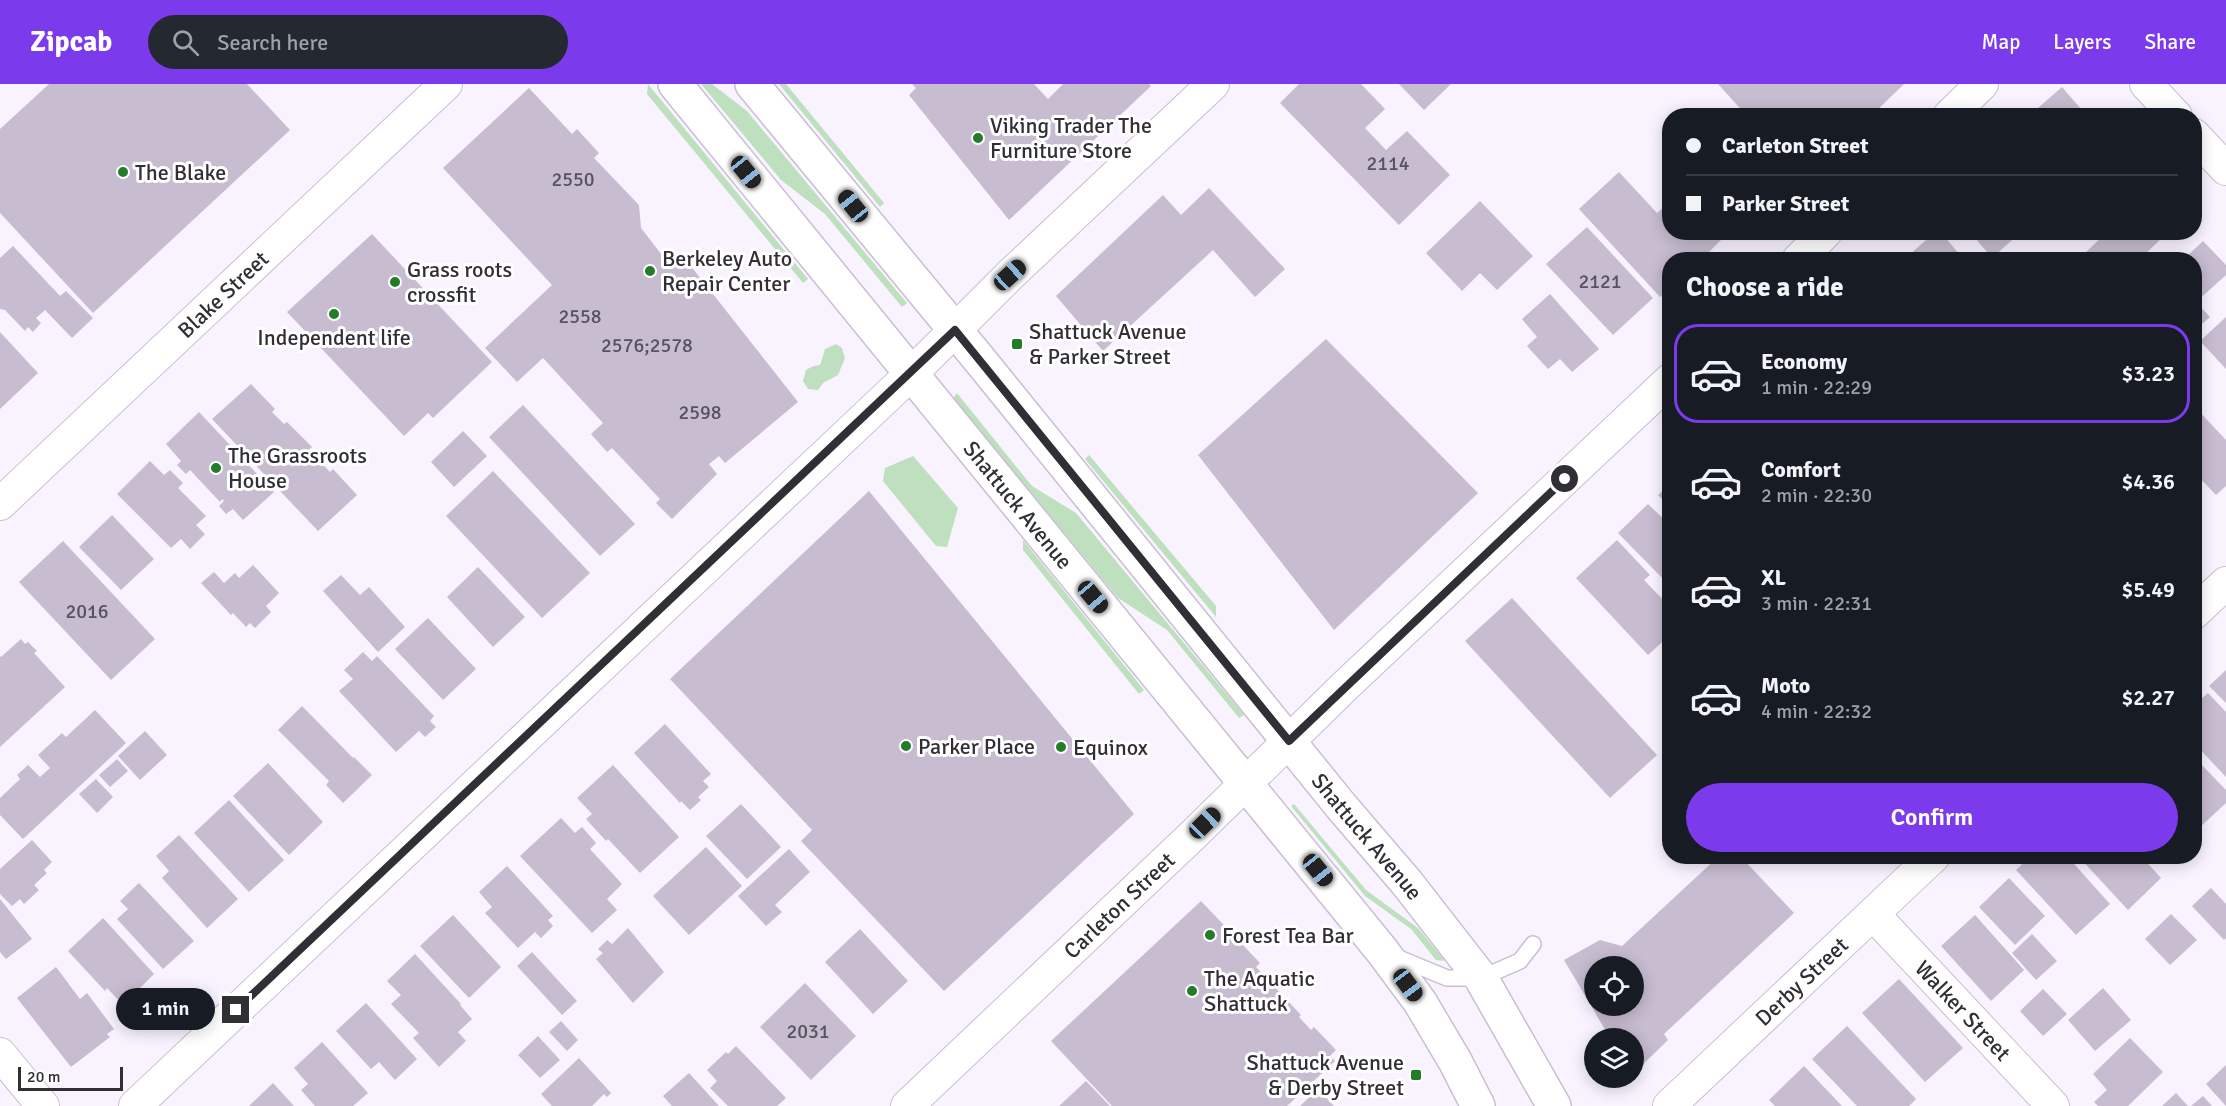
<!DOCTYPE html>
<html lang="en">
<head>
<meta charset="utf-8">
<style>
  body { margin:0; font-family:Signika,sans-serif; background:#242831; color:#f1f3f6; height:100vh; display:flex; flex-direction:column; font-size:22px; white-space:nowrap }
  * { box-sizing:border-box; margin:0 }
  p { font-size:20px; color:#9ea1a6 }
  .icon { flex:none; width:33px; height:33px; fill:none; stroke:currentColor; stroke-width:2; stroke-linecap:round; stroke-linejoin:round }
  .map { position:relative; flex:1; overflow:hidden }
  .details { position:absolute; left:1662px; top:168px; width:540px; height:612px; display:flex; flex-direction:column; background:#171b24; border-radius:24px; box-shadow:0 3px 15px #0003 }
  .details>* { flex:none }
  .top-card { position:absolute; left:1662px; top:24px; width:540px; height:132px; border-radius:24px; box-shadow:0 3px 15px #0003; display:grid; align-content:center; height:132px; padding:0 24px; background:#171b24 }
  .tools { position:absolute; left:1584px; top:872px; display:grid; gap:12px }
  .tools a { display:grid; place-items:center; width:60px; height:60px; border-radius:50%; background:#171b24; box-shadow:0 3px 15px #0003; font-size:30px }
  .scale { position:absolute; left:18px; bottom:15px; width:105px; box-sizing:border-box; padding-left:6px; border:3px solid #322e35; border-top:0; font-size:16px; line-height:21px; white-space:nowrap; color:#322e35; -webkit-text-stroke:4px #fff; paint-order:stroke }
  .end { position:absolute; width:27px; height:27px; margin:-14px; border:8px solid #322e35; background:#fff; box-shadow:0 0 0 3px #fff }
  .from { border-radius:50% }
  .bubble { position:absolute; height:42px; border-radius:21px; background:#171b24; box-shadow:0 3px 15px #0003; font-size:20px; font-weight:600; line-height:42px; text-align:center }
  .car { position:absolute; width:18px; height:36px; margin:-18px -9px; border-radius:8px; box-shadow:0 0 4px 2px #0007; background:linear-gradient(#222 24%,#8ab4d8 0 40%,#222 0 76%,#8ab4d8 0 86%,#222 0) }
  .top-card b { display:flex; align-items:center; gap:21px; height:57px; font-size:22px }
  .top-card b+b { border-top:2px solid #363941 }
  .top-card i { width:15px; height:15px; background:#f1f3f6 }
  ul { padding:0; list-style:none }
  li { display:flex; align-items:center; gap:18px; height:99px; margin:0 12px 9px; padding:0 12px; border:3px solid transparent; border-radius:24px }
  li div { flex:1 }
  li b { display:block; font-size:22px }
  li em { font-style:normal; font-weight:600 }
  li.selected { border-color:#7c3aed }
  li>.icon { width:54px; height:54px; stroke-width:1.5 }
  h2 { padding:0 24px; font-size:27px; line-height:72px }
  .primary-button { display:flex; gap:12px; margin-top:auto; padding:12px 24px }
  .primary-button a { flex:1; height:69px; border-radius:36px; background:#7c3aed; color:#fff; font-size:24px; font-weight:600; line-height:69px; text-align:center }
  header { display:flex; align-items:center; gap:36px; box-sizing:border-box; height:84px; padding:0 30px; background:#7c3aed; color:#fff }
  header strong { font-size:28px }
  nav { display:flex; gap:33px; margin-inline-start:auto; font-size:21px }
  .search { width:420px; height:54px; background:#242831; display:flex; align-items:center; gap:15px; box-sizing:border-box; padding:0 21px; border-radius:33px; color:#9ea1a6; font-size:22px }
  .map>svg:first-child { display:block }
</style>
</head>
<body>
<header>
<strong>Zipcab</strong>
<div class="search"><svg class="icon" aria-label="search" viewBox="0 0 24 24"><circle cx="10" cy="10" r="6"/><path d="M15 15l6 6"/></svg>Search here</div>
<nav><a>Map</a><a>Layers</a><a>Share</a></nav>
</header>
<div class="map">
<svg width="2226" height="1022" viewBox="0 0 2226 1022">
  <rect width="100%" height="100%" fill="#f9f3ff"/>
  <g fill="#bfe0be">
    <path d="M648,0L808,195L803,199L647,10Z"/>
    <path d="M701,0H712L747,27L907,219L902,223L825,130L781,96Z"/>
    <path d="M779,0H786L884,119L880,123Z"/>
    <path d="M836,260L842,264L845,274L838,291L823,299L818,306L808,305L803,297L806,286C824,275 817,291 825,265Z"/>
    <path d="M957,309L1032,402L1076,429L1244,631L1239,634L1167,546L1118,514L953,314Z"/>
    <path d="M1089,371L1216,522V533L1085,375Z"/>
    <path d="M913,372L958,424L947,463L936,462L883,397L885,384Z"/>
    <path d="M1023,456L1144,606L1139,610L1023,466Z"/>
    <path d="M1294,720L1366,806L1418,844L1445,877L1436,876L1411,845L1365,812L1291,722Z"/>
  </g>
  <g fill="#c7bcd0" fill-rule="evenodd">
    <path d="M49,0H247L290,46L93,229L0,129V45Z"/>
    <path d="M912,0H1034L1048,15L1063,0H1149L1151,2L1009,136L909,11L916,4Z"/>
    <path d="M1299,0H1361L1385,25L1365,44L1386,66L1407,47L1450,91L1399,141L1280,19Z"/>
    <path d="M1399,0H1451L1424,26Z"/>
    <path d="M1718,0H1904L1871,32H1747Z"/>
    <path d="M2062,3L2087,32H2029Z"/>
    <path d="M529,4L572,50L577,45L599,69L594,74L639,121L641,144L665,175L683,174L694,186L798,318L725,379L719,372L709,380L717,390L672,435L656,419L660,415L612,364L607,368L591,350L603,339L543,274L517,298L485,264L552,201L443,84Z"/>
    <path d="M1619,88L1657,129L1670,118V148H1729L1701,176H1670V204L1660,213L1579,125Z"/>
    <path d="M1209,104L1285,185L1255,213L1213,166L1103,267L1056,212L1163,111L1181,131Z"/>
    <path d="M1480,117L1533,172L1497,206L1480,189L1462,207L1426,169Z"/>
    <path d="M1587,143L1653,214L1613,251L1546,180Z"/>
    <path d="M1935,148H1941L1964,176H1910L1907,173Z"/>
    <path d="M1970,148H2021L1992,174Z"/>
    <path d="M2107,148H2168L2139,176H2091L2085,169Z"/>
    <path d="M372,150L492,278L433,334L428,329L404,352L287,228Z"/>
    <path d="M2203,157L2226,181V191L2196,218L2210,233L2194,247V176H2183Z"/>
    <path d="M13,162L60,212L66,207L93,234L72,254L45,226L36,234L41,239L33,248L28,243L25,247L5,226L0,225V174Z"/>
    <path d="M1550,210L1599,265L1572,288L1560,275L1548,285L1527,262L1537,253L1522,235Z"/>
    <path d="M2226,233V285L2200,257Z"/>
    <path d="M0,248L38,289L0,325Z"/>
    <path d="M1326,255L1478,409L1334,546L1198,371Z"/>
    <path d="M251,300L275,325L272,328L284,340L287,338L312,363L309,366L330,388L333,385L357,411L318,447L212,335Z"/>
    <path d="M523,321L635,440L600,472L489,353Z"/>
    <path d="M2194,322L2226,356V402L2216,411L2194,388Z"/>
    <path d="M199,328L274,408L243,436L233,425L226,430L219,422L224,417L222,415L220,418L190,386L186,390L177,381L181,377L166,360Z"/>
    <path d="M463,347L487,372L454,403L431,378Z"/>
    <path d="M150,377L164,391L170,386L183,399L178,404L206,432L196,441L205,450L190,465L181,455L171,464L117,410Z"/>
    <path d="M493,387L590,489L542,534L446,432Z"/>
    <path d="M1670,401V423L1658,411Z"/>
    <path d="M869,407L1134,730L944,907L801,757L812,746L670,595Z"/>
    <path d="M1648,420L1670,441V502L1618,449Z"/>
    <path d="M112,431L154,475L121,506L79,463Z"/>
    <path d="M1617,456L1650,491L1644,496L1670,523V551L1648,571L1576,494Z"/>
    <path d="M63,457L155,555L111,596L19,498Z"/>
    <path d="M253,481L279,509L266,522L271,528L255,544L250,539L246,543L233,529L231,531L201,499L214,488L224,499L235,489L239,494Z"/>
    <path d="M478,483L525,533L493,563L447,513Z"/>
    <path d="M341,491L360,511L369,503L405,543L378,568L323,507Z"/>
    <path d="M1512,514L1657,671L1610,714L1465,557Z"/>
    <path d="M428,534L476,585L443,616L395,565Z"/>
    <path d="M21,555L25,560L28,558L37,567L34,569L65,603L0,663V572L1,573Z"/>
    <path d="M363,568L372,577L377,572L434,632L430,637L436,643L425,653L419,647L396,668L339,607L353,595L344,586Z"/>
    <path d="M2226,586V619L2209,602Z"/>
    <path d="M2208,609L2226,628V693L2194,659V621Z"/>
    <path d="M302,622L353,674L354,673L372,691L343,719L326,701L329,697L278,646Z"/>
    <path d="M95,626L126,659L23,755L0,731V714L20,695L17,691L28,681L40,693L50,684L38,671L62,649L66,653Z"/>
    <path d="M665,640L711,690L703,697L709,703L698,713L701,716L690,726L681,717L680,719L634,669Z"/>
    <path d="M145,647L167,671L140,696L118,672Z"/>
    <path d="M2194,673L2226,706V719L2200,743L2194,737Z"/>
    <path d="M117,675L128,687L110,703L99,691Z"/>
    <path d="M268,679L323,738L289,771L233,712Z"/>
    <path d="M613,681L679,753L640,789L608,755L606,757L586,735L592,730L577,714Z"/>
    <path d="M96,695L113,713L97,729L79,710Z"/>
    <path d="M229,716L284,776L249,808L194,749Z"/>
    <path d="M741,720L781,763L747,795L706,752Z"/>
    <path d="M561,734L575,749L582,743L596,759L590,765L622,800L607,815L617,826L592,849L520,772Z"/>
    <path d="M179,751L238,815L207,844L162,794L169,787L156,772Z"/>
    <path d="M32,756L52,778L44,786L47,789L34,801L39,806L24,820L20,815L12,822L0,810V785Z"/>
    <path d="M706,763L742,802L689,851L653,812Z"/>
    <path d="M789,765L810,788L775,821L782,828L766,842L738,812Z"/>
    <path d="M1719,772H1740L1794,829L1664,950L1668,956L1634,989V954H1610L1564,876L1600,856L1622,862ZM1594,882H1634V921H1594Z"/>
    <path d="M2031,772H2067L2110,820L2076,851L2016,786Z"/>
    <path d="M2078,772H2141L2161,794L2128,826Z"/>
    <path d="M2154,772H2169L2161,780Z"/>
    <path d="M507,782L553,832L548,836L553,842L541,854L535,848L518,864L485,829L492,823L479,808Z"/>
    <path d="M2009,794L2045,832L2015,861L1979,823Z"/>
    <path d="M139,799L194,857L163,885L117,835L128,825L120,817Z"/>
    <path d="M2211,804L2226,820V854L2224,856L2192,822Z"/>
    <path d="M0,815L32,855L6,875L0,868Z"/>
    <path d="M1201,817L1260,879L1256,883L1301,931L1299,933L1311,946L1314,943L1336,966L1330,972L1335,977L1287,1022H1112L1051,957Z"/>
    <path d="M2171,830L2197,856L2170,881L2145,855Z"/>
    <path d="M453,831L501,883L469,914L420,862Z"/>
    <path d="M1975,831L2024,886L1991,917L1941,862Z"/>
    <path d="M103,834L154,890L139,905L141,908L124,922L107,904L105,907L68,867Z"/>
    <path d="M628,844L664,888L633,919L596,875L603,869L598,865L607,856L612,860Z"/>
    <path d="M860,845L908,897L873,930L825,878Z"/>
    <path d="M2032,850L2057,877L2036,896L2012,869Z"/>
    <path d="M532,868L577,917L562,931L517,882Z"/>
    <path d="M415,870L461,920L460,921L472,935L458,948L466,957L439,983L413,954L419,949L391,920L401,911L387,897Z"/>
    <path d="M56,883L80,915L87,909L114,945L107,950L110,953L71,983L17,914Z"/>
    <path d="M1899,895L1963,964L1925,998L1862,929Z"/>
    <path d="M805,899L856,952L811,996L760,943Z"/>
    <path d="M2103,904L2131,936L2095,967L2068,936Z"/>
    <path d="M2043,905L2067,930L2043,952L2020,927Z"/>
    <path d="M366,919L417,975L395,996L379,978L371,985L336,947Z"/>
    <path d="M561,937L578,956L567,967L549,948Z"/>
    <path d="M1847,942L1916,1015L1909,1022H1857L1812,975Z"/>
    <path d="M538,952L560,976L540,994L518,971Z"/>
    <path d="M2130,954L2163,988L2128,1022H2098L2094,1018L2107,1006L2093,990Z"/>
    <path d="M322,958L368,1009L353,1022H315L301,1006L308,1000L294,984Z"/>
    <path d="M736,962L786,1014L777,1022H728L710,1004L717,997L707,986L726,968L728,970Z"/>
    <path d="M579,974L611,1009L607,1013L604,1010L592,1022H552L541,1010Z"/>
    <path d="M2226,981V1022L2206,1000Z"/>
    <path d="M1804,982L1842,1022H1775L1769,1016Z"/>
    <path d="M689,989L719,1022H672L663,1012Z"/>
    <path d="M1086,997L1110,1022H1059Z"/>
    <path d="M273,999L294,1022H249Z"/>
    <path d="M1318,1005L1334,1022H1300Z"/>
    <path d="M2176,1009L2188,1022H2162Z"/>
    <path d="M2203,1012L2212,1022H2191Z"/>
  </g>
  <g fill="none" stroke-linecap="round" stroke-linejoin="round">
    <g stroke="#c9bed2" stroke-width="18">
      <path id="lane" d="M1394,872L1447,894H1481L1520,877L1533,860"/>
    </g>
    <g stroke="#c9bed2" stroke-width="34">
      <g id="street">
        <path d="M2146,0L2176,32"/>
        <path d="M1949,32L1982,0"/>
        <path d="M2194,51L2226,85"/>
        <path d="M1798,176L1826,148"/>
        <path id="s1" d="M0,420L446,0"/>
        <path d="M2194,529L2226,499"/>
        <path id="s2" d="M1873,830L2053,1022"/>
        <path d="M0,970L43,1022"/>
        <path d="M135,1022L911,290L1010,191L1213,0"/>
        <path id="s3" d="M907,1022L1192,752L1344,603L1670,296"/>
        <path id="s4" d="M1669,1022L1934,772"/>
      </g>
    </g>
    <g stroke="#c9bed2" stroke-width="36">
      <g id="secondary">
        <path id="s5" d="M675,0L1383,868L1420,918L1455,977L1478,1022"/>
        <path id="s6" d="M752,0L979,275L1341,722L1407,799L1481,894L1554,1022"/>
      </g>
    </g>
    <use href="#lane" stroke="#fff" stroke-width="15"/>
    <use href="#street" stroke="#fff" stroke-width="32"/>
    <use href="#secondary" stroke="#fff" stroke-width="33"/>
  </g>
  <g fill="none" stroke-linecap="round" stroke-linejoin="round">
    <path stroke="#322e35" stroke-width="8" d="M236,926L955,246L1289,657L1565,395"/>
  </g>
  <g fill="#237c2a" stroke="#fff" stroke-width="2">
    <circle cx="978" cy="54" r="6"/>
    <circle cx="123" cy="88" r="6"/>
    <circle cx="650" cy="187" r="6"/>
    <circle cx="395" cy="198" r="6"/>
    <circle cx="334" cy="230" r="6"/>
    <rect x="1011" y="254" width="12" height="12" rx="3"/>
    <circle cx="216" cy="384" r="6"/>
    <circle cx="906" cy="662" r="6"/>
    <circle cx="1061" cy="663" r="6"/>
    <circle cx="1210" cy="851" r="6"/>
    <circle cx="1192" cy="907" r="6"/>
    <rect x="1410" y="985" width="12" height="12" rx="3"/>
  </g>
  <g text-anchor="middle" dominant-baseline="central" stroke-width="6" stroke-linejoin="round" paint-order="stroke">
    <g font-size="20" fill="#57525c">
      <text x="1388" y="79">2114</text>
      <text x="573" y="95">2550</text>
      <text x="1600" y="197">2121</text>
      <text x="580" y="232">2558</text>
      <text x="647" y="261">2576;2578</text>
      <text x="700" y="328">2598</text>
      <text x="87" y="527">2016</text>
      <text x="808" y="947">2031</text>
    </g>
    <g font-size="22" fill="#322e35" stroke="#fff" text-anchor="start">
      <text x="990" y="41">Viking Trader The<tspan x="990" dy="25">Furniture Store</tspan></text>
      <text x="135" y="88">The Blake</text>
      <text x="662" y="174">Berkeley Auto<tspan x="662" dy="25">Repair Center</tspan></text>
      <text x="407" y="185">Grass roots<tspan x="407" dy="25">crossfit</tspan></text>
      <text x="1029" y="247">Shattuck Avenue<tspan x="1029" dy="25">&amp; Parker Street</tspan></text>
      <text x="334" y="253" text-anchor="middle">Independent life</text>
      <text x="228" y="371">The Grassroots<tspan x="228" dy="25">House</tspan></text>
      <text x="918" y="662">Parker Place</text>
      <text x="1073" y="663">Equinox</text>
      <text x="1222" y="851">Forest Tea Bar</text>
      <text x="1204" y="894">The Aquatic<tspan x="1204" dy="25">Shattuck</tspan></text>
      <text x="1404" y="978" text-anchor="end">Shattuck Avenue<tspan x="1404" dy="25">&amp; Derby Street</tspan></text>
    </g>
    <g font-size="22" fill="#322e35" stroke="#fff">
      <text stroke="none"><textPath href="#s1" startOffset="306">Blake Street</textPath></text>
      <text stroke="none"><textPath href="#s5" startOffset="543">Shattuck Avenue</textPath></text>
      <text stroke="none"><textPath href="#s6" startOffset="972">Shattuck Avenue</textPath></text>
      <text stroke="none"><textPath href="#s3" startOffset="292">Carleton Street</textPath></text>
      <text stroke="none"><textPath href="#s4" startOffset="182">Derby Street</textPath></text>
      <text stroke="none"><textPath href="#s2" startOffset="132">Walker Street</textPath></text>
    </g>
  </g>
</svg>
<div class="tools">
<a><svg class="icon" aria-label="locate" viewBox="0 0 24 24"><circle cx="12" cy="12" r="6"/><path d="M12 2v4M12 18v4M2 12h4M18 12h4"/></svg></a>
<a><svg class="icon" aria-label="layers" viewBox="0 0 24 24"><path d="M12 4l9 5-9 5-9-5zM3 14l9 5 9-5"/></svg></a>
</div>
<div class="scale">20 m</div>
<i class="end from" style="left:1565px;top:395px"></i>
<i class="end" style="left:236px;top:926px"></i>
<div class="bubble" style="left:116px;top:904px;width:99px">1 min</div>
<i class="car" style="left:746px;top:88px;rotate:141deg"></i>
<i class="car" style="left:853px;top:122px;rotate:321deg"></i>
<i class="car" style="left:1010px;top:191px;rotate:48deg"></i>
<i class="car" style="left:1093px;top:513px;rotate:140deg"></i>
<i class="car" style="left:1205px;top:739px;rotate:46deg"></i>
<i class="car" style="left:1318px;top:786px;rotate:141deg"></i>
<i class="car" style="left:1408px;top:901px;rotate:143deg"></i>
<div class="top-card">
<b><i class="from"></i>Carleton Street</b>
<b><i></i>Parker Street</b>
</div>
<section class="details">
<h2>Choose a ride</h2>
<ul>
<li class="selected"><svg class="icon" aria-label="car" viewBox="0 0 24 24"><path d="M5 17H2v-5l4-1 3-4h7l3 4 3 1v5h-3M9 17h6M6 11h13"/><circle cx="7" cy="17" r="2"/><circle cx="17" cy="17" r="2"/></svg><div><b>Economy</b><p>1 min · 22:29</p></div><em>$3.23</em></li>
<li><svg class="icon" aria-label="car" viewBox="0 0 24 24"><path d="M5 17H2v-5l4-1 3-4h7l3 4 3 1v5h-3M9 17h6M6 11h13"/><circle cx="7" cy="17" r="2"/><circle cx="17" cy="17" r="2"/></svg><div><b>Comfort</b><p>2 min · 22:30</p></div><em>$4.36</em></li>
<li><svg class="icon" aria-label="car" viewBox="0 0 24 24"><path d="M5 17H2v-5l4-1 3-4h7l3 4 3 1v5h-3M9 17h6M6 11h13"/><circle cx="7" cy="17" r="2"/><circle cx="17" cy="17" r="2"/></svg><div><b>XL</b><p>3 min · 22:31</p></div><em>$5.49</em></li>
<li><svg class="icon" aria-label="car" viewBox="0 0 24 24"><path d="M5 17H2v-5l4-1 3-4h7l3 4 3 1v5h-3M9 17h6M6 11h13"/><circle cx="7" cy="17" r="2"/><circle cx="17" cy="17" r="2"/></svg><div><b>Moto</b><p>4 min · 22:32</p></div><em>$2.27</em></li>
</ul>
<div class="primary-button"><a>Confirm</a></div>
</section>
</div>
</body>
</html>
